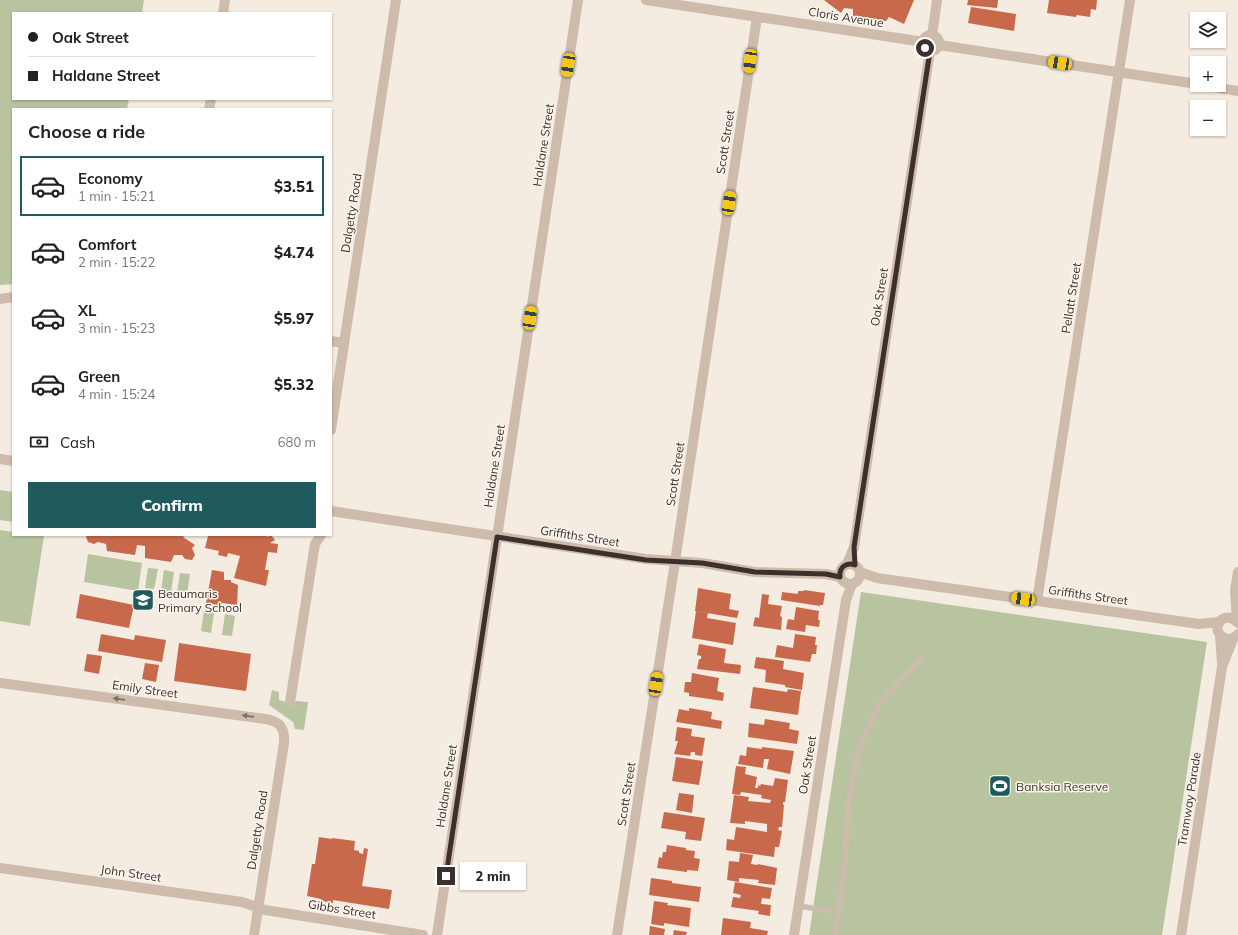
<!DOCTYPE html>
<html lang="en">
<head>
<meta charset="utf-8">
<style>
  body { margin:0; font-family:Mulish,sans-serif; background:#f6f6f6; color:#222; height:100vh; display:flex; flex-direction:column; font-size:15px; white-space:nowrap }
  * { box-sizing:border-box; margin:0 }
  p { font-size:13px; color:#767676 }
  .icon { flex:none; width:22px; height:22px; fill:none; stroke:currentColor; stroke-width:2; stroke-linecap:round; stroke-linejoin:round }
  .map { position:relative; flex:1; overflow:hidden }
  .details { position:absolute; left:12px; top:108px; width:320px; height:428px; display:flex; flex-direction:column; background:#fff; border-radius:0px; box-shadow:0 1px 3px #0004 }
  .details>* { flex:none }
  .top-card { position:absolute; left:12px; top:12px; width:320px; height:88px; border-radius:0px; box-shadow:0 1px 3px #0004; display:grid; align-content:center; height:88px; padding:0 16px; background:#fff }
  .controls { position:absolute; left:1190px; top:12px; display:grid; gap:8px }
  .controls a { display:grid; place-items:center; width:36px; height:36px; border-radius:0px; background:#fff; box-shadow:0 1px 3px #0004; font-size:20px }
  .end { position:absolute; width:18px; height:18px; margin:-9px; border:5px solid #3b302b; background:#fff; box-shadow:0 0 0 2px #fff }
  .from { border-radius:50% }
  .bubble { position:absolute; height:28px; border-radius:0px; background:#fff; box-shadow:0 1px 3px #0004; font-size:13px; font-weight:800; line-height:28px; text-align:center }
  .car { position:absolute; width:12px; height:24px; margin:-12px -6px; border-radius:5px; box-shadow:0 0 3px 1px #0007; background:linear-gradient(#f5c518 24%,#345 0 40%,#f5c518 0 76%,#345 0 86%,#f5c518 0) }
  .top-card b { display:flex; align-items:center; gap:14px; height:38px; font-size:15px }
  .top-card b+b { border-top:1px solid #e0e0e0 }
  .top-card i { width:10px; height:10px; background:#222 }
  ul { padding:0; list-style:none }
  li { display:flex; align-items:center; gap:12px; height:60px; margin:0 8px 6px; padding:0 8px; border:2px solid transparent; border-radius:0px }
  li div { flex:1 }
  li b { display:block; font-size:15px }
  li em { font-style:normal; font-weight:800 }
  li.on { border-color:#1f5a5e }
  li>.icon { width:36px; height:36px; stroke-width:1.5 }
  h2 { padding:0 16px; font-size:18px; line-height:48px }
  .pay { display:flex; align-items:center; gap:10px; height:44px; padding:0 16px; font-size:15px }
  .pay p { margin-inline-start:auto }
  .cta { display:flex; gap:8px; margin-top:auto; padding:8px 16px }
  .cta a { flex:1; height:46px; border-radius:0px; background:#1f5a5e; color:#fff; font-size:16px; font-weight:800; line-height:46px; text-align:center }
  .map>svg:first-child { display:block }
</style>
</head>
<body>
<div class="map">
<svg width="1238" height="935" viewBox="0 0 1238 935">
  <rect width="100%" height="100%" fill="#f4ebe1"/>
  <g fill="#b8c4a0">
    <path d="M0,0H144L142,13H13V99H129L127,109H13V284L0,285Z"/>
    <path d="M0,490L13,492V522L0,520Z"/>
    <path d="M0,530L13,532V535L44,536L30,626L0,621Z"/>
    <path d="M88,554L142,563L138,591L84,582Z"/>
    <path d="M148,568L158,569L154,589L145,588Z"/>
    <path d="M164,570L174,572L171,592L161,591Z"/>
    <path d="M180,573L190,574L187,595L177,593Z"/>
    <path d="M861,592L1207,642L1162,935H809Z"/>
    <path d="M204,611L214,613L211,633L201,631Z"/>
    <path d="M225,614L235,616L232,636L222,635Z"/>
    <path d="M272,690L279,692V700L289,703L297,701L308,702L304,730L295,729L293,722L269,705Z"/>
  </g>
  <g fill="#c8694b">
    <path d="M824,0H914L904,24L889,17L886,21L853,16V9L844,8L841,13Z"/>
    <path d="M968,0H998L997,8L967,5Z"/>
    <path d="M1049,0H1097L1096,10L1091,9L1090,17L1077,15L1076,17L1047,13Z"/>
    <path d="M971,7L1016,14L1014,31L968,23Z"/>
    <path d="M87,535H185L183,537L195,545L192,548L195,555L192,560L185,559L182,555H174L171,562L145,558V546L137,545L135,555L107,551L106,544L98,542L94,544L88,542L86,537Z"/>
    <path d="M207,535H267V537L271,535L275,540L270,543L278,544L277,553L268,552L265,570H269L266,586L234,578L240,556L228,553L227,557L218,555L219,551L205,548L208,536Z"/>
    <path d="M212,570L224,572V580H231V582L238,585L237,605L222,603V606L206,603Z"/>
    <path d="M698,588L731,594L729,609L739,611L737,618L695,611Z"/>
    <path d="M804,590L825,593L823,605H820V606L781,600L782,592L798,594V591H804Z"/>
    <path d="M80,594L134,605L129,628L76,618Z"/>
    <path d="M762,594L769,595L768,604L782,606L780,616L782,617L781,630L753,626L755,617L759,618Z"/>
    <path d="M796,607L819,611L818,620H820L819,627L806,625L805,632L786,629L788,619L794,620Z"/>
    <path d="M696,611L708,613L707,618L736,623L733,645L692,638Z"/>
    <path d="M101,634L134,640L135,635L166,640L162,662L98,651Z"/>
    <path d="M795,634L816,637L815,645H817L816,654H812L810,662L775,657L777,645L793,648Z"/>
    <path d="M179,643L251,654L246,691L174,681Z"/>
    <path d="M699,644L726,649L724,663L741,665L740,674L697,669L699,659H701V656L697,655Z"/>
    <path d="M87,654L102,656L99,674L84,671Z"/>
    <path d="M756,657L784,661L783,669L804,673L802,690L785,687V685L765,682L766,670L754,668Z"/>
    <path d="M145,663L159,665L156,682L142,679Z"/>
    <path d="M692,673L719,678L717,691L724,693L723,701L689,696V693L684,692L685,682H691Z"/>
    <path d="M753,687L787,692L788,689L801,691L798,715L750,708Z"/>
    <path d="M689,708L712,712L711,719L722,721L721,729L676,722L679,709L689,711Z"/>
    <path d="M765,719L790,723L789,729L799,731L797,744L748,737L749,723L764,725Z"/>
    <path d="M677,727L692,729L691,736L705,738L702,756L695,755V752H691L690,756L674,754L678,741H675Z"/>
    <path d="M747,747L762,749V747L794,751L790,774L767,769L769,759H764L763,768L738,764L740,755L746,756Z"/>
    <path d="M676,757L703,761L699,785L672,781Z"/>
    <path d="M736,766L746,767L745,774L757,777L755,788H758V785L760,786L761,784L773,786L775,778L788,780L785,802H783V805H784L782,827H779L778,830L782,831L779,847H775L774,857L726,850L727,839L734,840L736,827L767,832V824L745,821V824L730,823L734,795L749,797L748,801L770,803L771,800L761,798L762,795L741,792L740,795L732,794Z"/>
    <path d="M679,793L694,795L692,813L676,810Z"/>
    <path d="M664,812L705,818L701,841L685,839L686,832L661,828Z"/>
    <path d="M319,837L332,839V838L355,841L354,850L359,851V853L363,854L364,848L368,849L362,886L392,890L389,909L333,900V903L321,901V899L307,896L312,864H315Z"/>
    <path d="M667,845L686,848V850L695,851L694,858L700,859L698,871L687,870V872L657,868L659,857L662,858L663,852H666Z"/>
    <path d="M740,853L753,855L751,864L758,865V864L777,868L775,885L758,883L759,880L739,878V882L727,880L729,861L739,862Z"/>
    <path d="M651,878L672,881V883L701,887L699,902L649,895Z"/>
    <path d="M735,882L772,888L770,899L762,898L761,904L771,905L770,916L758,914L759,911L731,907L733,897L740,898L741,895L733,893Z"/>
    <path d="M654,901L668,903L667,905L691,908L689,927L664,923V926L651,924Z"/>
    <path d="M723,918L751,922L750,928L768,931L767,935H721Z"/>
    <path d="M650,926L665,929L664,935H649Z"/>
    <path d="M674,930L687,932L686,935H673Z"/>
  </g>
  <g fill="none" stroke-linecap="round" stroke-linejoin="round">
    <g stroke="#cdbbac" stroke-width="5.5">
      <path d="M798,906L839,912"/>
      <path d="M835,935L845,865L848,805L859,748L880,702L922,658"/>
    </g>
    <g stroke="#cdbbac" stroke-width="10">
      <path d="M646,0L924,42"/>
      <path d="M223,13L225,0"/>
      <circle cx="931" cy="43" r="8"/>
      <path d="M932,36L937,0"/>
      <path d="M939,45L1197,84"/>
      <path d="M1201,85L1238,91"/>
      <path d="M209,109L211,99"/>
      <path d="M0,299L13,297"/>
      <path d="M331,341L344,343"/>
      <path d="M331,430L396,0"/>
      <path d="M0,459L13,461"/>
      <path d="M331,511L646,559L702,563L755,572L826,574L840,577"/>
      <circle cx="850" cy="574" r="10"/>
      <path d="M847,564L854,547L930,51"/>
      <path d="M860,572L877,578L1199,624L1219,622"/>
      <path d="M1037,601L1130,0"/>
      <path d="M1237,621L1235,590L1238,572"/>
      <path d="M1238,623C1233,617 1227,616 1221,620L1217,627C1218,639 1231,643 1238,634"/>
      <path d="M1220,635L1222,663"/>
      <path d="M0,683L265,719C280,721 285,728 284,743L254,935"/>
      <path d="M290,702L315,544L321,535"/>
      <path d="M0,868L242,902L265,910L423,935"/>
      <path d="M437,935L578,0"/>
      <path d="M617,935L673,575L757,17"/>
      <path d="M794,935L846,600L852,584"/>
      <path d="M1181,935L1222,667L1233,639"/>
    </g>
  </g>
  <defs><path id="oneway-solid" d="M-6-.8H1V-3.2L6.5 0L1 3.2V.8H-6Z"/></defs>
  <g fill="#7d6f65">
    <use href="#oneway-solid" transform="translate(119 699) rotate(-172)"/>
    <use href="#oneway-solid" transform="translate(248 716) rotate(-172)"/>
  </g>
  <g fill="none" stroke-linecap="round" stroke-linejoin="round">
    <path stroke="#3b302b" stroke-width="5" d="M446,876L497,537L646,560L702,563L755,572L826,574L840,577C839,567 846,562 855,565L854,547L930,51L925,48"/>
  </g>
  <defs>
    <g id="school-square" transform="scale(1.15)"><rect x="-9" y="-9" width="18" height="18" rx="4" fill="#1f5a5e" stroke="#fbf5ee"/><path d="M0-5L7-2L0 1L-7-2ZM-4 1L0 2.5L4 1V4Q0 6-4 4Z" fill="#fff"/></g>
    <g id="stadium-square" transform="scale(1.15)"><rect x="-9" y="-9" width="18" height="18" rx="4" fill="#1f5a5e" stroke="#fbf5ee"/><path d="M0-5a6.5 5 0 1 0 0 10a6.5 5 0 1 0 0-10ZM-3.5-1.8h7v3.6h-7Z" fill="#fff"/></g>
  </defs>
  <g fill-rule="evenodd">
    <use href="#school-square" x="143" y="600"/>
    <use href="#stadium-square" x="1000" y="786"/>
  </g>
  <g text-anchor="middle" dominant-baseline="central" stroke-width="3" stroke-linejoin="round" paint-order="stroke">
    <g font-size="12" fill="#3b302b" stroke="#fbf5ee">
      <text transform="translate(846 17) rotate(9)">Cloris Avenue</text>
      <text transform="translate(725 142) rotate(-81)">Scott Street</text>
      <text transform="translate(543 145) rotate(-81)">Haldane Street</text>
      <text transform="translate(351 213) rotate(-81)">Dalgetty Road</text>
      <text transform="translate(879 297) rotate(-81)">Oak Street</text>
      <text transform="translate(1071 298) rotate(-81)">Pellatt Street</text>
      <text transform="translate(494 466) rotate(-81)">Haldane Street</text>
      <text transform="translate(675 474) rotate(-81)">Scott Street</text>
      <text transform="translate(580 536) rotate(9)">Griffiths Street</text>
      <text transform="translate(1088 595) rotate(8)">Griffiths Street</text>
      <text transform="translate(145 689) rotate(8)">Emily Street</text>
      <text transform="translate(807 765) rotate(-81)">Oak Street</text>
      <text transform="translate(446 786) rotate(-81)">Haldane Street</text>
      <text transform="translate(626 794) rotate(-81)">Scott Street</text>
      <text transform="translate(1189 799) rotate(-81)">Tramway Parade</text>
      <text transform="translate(257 830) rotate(-81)">Dalgetty Road</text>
      <text transform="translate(131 873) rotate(8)">John Street</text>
      <text transform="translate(342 909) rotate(9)">Gibbs Street</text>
    </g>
    <g font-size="12" fill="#3b302b" stroke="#fbf5ee" text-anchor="start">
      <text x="158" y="593">Beaumaris<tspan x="158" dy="14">Primary School</tspan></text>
      <text x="1016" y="786">Banksia Reserve</text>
    </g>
  </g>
</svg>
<div class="controls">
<a><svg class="icon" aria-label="layers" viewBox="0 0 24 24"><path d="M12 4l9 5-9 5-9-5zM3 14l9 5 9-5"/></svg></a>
<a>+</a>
<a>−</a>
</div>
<i class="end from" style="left:925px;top:48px"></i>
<i class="end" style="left:446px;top:876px"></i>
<div class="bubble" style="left:460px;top:862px;width:66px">2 min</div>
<i class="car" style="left:750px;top:61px;rotate:188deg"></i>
<i class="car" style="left:1060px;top:63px;rotate:279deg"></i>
<i class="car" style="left:568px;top:65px;rotate:189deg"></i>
<i class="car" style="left:729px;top:203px;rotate:9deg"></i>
<i class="car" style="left:530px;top:318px;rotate:9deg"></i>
<i class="car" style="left:1023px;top:599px;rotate:278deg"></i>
<i class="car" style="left:656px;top:684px;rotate:9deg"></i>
<div class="top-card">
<b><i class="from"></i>Oak Street</b>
<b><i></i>Haldane Street</b>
</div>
<section class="details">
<h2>Choose a ride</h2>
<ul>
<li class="on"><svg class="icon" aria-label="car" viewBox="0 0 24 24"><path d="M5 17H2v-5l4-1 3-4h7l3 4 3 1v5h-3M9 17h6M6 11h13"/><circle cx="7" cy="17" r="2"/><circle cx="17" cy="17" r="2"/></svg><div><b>Economy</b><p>1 min · 15:21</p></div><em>$3.51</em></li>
<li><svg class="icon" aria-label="car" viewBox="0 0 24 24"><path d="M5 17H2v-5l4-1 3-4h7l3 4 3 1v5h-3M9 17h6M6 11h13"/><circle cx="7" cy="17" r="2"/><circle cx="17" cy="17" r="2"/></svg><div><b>Comfort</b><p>2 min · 15:22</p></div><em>$4.74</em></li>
<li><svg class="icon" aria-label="car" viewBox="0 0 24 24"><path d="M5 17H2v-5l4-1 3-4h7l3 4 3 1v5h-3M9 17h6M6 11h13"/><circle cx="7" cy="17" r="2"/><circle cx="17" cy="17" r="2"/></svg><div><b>XL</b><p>3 min · 15:23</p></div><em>$5.97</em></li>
<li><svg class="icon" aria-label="car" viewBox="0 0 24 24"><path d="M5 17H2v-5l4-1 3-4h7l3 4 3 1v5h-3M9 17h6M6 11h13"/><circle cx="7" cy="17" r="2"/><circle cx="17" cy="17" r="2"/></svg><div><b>Green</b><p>4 min · 15:24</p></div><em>$5.32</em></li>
</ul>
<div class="pay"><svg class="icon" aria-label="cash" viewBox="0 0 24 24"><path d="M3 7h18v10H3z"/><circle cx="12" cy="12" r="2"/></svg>Cash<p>680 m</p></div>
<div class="cta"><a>Confirm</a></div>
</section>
</div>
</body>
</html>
